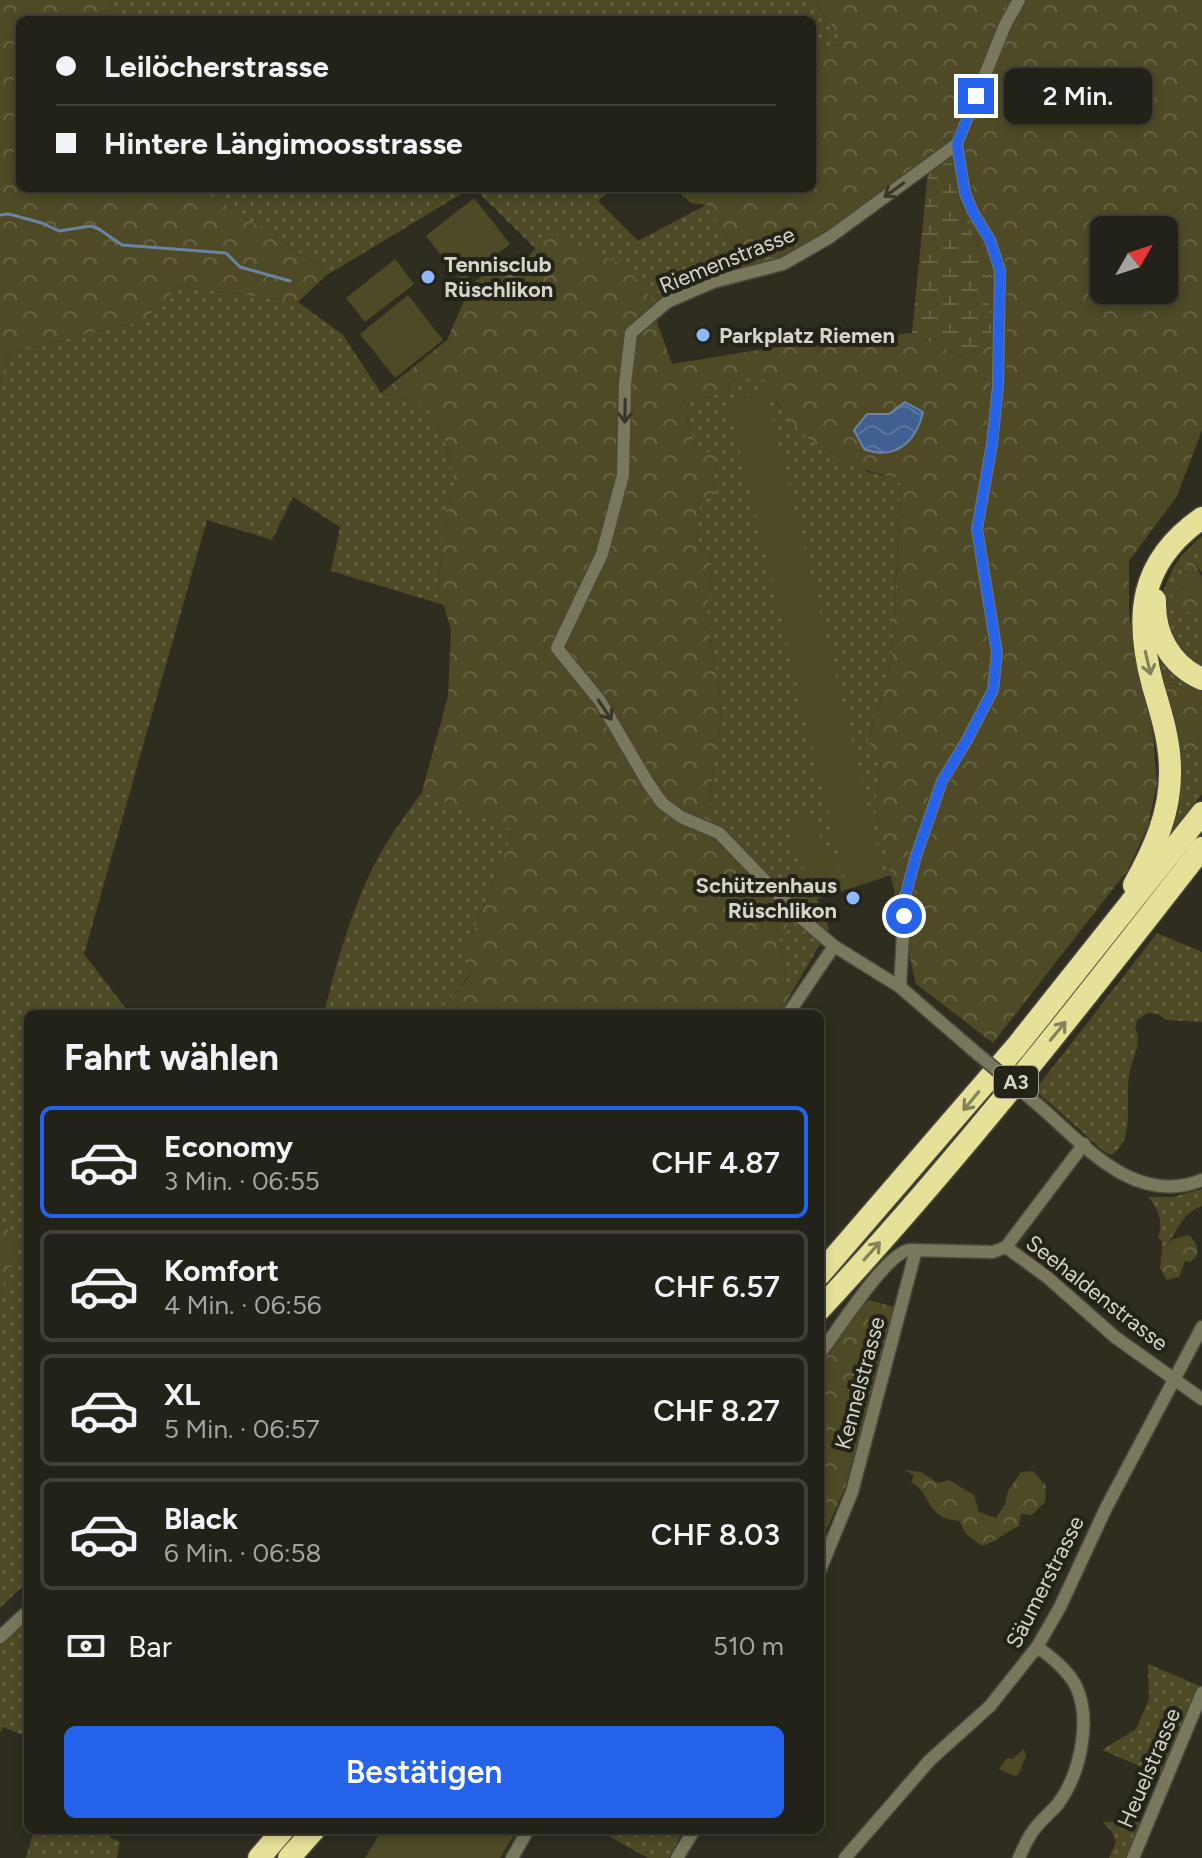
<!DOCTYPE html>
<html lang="de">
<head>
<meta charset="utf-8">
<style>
  body { margin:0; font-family:Figtree,sans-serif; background:#2a2a21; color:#f1f3f6; height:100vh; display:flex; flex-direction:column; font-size:30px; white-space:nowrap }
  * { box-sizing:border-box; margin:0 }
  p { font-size:26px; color:#a2a4a2 }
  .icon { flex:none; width:44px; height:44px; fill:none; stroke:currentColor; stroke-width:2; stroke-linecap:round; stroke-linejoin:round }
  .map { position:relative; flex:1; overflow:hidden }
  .sheet { position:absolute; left:24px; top:1010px; width:800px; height:824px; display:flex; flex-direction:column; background:#222218; border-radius:12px; box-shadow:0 4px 12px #0003,0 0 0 2px #3f3f37 }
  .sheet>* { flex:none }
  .top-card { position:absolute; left:16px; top:16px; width:800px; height:176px; border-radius:12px; box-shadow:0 4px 12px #0003,0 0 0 2px #3f3f37; display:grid; align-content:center; height:176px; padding:0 40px; background:#222218 }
  .needle { width:52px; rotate:51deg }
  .tools { position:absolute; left:1090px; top:216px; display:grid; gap:16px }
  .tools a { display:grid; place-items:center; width:88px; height:88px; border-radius:12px; background:#222218; box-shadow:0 4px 12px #0003,0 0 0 2px #3f3f37; font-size:40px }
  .end { position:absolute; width:36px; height:36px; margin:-18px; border:10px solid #2563eb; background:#fff; box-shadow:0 0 0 4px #fff }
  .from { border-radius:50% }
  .bubble { position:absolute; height:56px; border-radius:12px; background:#222218; box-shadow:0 4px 12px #0003,0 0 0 2px #3f3f37; font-size:26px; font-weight:600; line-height:56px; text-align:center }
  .top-card b { display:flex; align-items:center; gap:28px; height:76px; font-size:30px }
  .top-card b+b { border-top:2px solid #3f3f37 }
  .top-card i { width:20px; height:20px; background:#f1f3f6 }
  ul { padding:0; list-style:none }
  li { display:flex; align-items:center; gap:24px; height:112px; margin:0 16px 12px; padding:0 24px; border:4px solid #3f3f37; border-radius:12px }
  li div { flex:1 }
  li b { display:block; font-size:30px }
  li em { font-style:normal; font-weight:600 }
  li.current { border-color:#2563eb }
  li>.icon { width:72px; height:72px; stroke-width:1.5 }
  h2 { padding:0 40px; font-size:36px; line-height:96px }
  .pay { display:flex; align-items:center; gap:20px; height:88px; padding:0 40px; font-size:30px }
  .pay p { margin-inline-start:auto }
  .button { display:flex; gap:16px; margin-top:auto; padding:16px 40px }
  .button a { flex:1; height:92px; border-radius:12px; background:#2563eb; color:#fff; font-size:32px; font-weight:600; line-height:92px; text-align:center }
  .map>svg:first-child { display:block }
</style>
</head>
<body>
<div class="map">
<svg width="1202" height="1858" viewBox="0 0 1202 1858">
  <defs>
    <pattern id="grass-dots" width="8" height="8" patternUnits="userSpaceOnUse" patternTransform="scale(2)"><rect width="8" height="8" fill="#4d4a25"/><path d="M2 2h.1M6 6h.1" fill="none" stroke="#666343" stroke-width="1.8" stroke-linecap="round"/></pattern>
    <pattern id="forest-crowns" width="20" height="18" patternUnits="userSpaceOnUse" patternTransform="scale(2)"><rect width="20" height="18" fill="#4d4a25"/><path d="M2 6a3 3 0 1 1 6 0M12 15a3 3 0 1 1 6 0" fill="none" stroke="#666343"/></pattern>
    <pattern id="wetland-marsh" width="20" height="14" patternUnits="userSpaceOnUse" patternTransform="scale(2)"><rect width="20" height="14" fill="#4d4a25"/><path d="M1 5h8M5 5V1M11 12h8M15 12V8" fill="none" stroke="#666343"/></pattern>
    <pattern id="water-waves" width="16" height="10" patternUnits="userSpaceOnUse" patternTransform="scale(2)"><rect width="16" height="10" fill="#405f93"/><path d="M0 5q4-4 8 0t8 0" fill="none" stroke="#5b75a1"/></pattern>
  </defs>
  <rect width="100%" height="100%" fill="#2e2d20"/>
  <g fill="url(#grass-dots)">
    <path d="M110,0H815L842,43L812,52V20H109Z"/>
    <path d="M198,188H471L327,275L317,264Z"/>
    <path d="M474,188H613L598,201L638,241L706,205L749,269C721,291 681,294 656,319L549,232L536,249Z"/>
    <path d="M178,286L298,302L343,335L381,393L426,406L444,437L455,481L443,523V553L437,583L444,605L331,571L340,527L293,497L272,540L207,520L84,954L130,1014H28V1581L0,1608V1292L18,1247L0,1217V383L9,353L145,320Z"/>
    <path d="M764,377L779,406L867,472L901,479L892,658L868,742L881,762L875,808L891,875L817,899L829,929L789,997L779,939L793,916L748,875L705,830L722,710L707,614L712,555L698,546L700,499L714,496L716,454L696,450L683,403L728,392L730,381Z"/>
    <path d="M1202,536V573L1194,562L1197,588L1202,577V673L1170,644L1162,594L1173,568L1183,554Z"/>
    <path d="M1150,616L1202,687V705L1195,695L1174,683L1165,686L1150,656Z"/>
    <path d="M1202,737V794L1155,856L1179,750L1190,753Z"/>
    <path d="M422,792L514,830L463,957L471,974L437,1014H324C337,960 353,904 380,854C392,833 408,812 422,792Z"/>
    <path d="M1157,933L1202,952V1022L1166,1020L1158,1014L1148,1013L1138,1019L1135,1027C1143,1046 1132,1056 1129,1075C1126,1096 1131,1120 1124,1140C1121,1146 1117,1151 1112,1155L1106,1153L1035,1090Z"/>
    <path d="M1202,1189V1206C1178,1215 1180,1233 1162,1249V1241L1158,1237C1164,1223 1158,1208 1148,1197H1173Z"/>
    <path d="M28,1613V1737L3,1727L0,1733V1640Z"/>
    <path d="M1148,1664L1200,1686L1163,1776L1102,1750L1136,1729L1149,1699Z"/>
    <path d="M1103,1822H1144L1128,1858H1109L1116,1842L1112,1832Z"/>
    <path d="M34,1830H95L120,1842L117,1858H26Z"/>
    <path d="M598,1830H683L669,1858H648Z"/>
  </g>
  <g fill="url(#forest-crowns)" fill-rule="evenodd">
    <path d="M0,0H110L109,20H20V188H198L317,264L327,275L298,302L178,286L145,320L9,353L0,383Z"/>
    <path d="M815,0H1202V430L1177,496L1129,561V615L1153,736L1157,783L1148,826L1127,871L993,1043L916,984L875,808L881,762L868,742L892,658L901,479C829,464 799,443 763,378L730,381L728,392L683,403L696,450L716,454L714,497L700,500L698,546L712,555L707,614L722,710L705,830L748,875L793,916L779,939L789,997L781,1014H437L471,975L463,957L514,831L422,792L448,696L451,630L437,583L443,553V523L455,481L444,437L426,406L381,393L447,340L471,285L486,273L516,272L549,232L625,266L655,303L656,319L672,364L783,346L912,333L967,360L985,261L964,217L956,164L929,162L829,230L774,263L749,269L706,205L691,203L674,188H812V52L842,43ZM1104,230H1164V290H1104Z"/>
    <path d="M1189,559L1194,562L1202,577C1197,588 1199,598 1195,610L1183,614L1174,606L1171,599Z"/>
    <path d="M1174,683L1195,695L1202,705V737L1190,753L1179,750L1172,736L1165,686Z"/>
    <path d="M0,1217L19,1247L0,1292Z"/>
    <path d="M1189,1235C1198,1244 1202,1254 1190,1262L1185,1261L1179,1277L1167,1280L1160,1268L1162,1249L1173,1239Z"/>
    <path d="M869,1300L894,1307L845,1488L820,1544V1347Z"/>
    <path d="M905,1470L921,1472L938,1483L949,1480L974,1495L979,1512L996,1518L1005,1504L1008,1491L1021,1472L1033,1471L1046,1486L1045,1502L1032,1515L1021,1514L1019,1526C1006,1532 996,1542 982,1546L966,1534L959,1521C925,1518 934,1496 911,1482L914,1476Z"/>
  </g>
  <path fill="url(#wetland-marsh)" d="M929,162L956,164L964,217L985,261L992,337L967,360L912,333Z"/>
  <g fill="#4d4a25">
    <path d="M474,198L510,244L462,282L426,236Z"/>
    <path d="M395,259L414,284L365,322L346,298Z"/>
    <path d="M408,295L443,340L395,378L360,334Z"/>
    <path d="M766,391L885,877L817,899L784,823L807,813L846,884L727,399Z"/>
    <path d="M1024,1749L1026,1757L1018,1775L1014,1776L999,1769L1007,1758L1012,1759Z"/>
    <path d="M382,1830H517L500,1858H365Z"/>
  </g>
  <path fill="url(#water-waves)" stroke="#6c82a4" stroke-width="2" d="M905,402L923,412C916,442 895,461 864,449L854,430L867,414H889Z"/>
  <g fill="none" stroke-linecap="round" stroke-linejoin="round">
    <path stroke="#6c82a4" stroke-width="3" d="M0,215L9,214L42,223L59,231L91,226L99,229L122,245L226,253L240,267L290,281"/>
    <g stroke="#49483b" stroke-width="15">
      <g id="minor">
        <path d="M957,144L830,237L783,264L713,282L667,302L631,333L625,384L623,475L602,554L557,648L600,701L648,783L662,803L681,817L719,833L801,918L834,946L900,987L973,1050"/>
        <path d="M957,144L1005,25L1019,0"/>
        <path d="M900,987L905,897L916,856L942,781L967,740L993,690L997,653L977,529L992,444L998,386L1000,270L990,240L973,212L965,193L957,144"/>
        <path d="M788,1014L834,946"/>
        <path d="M1037,1104C1084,1144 1133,1207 1202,1180"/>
        <path d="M1006,1247L1047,1277L1115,1337L1202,1399"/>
        <path d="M820,1353C837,1332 887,1251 910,1250L993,1252L1006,1247L1084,1144"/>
        <path d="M820,1570L852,1492L916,1250"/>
        <path d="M0,1637L28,1611"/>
        <path d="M512,1858L528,1830"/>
        <path d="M677,1858L694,1830"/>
        <path d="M845,1858L930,1760L990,1706L1037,1647L1060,1607L1106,1508L1202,1327"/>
        <path d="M1019,1858C1023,1849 1027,1839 1033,1831C1040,1821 1050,1813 1058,1804C1080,1774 1092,1721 1076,1686C1068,1671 1051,1656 1037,1647"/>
        <path d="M1133,1858L1202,1693"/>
      </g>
    </g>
    <g stroke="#49483b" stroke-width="25">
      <g id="motorway">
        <path d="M1155,600C1154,634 1170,665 1202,679"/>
        <path d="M1134,885C1154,849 1171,812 1170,770C1170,741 1161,713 1153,686C1134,616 1139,562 1202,518"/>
        <path d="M820,1274L1016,1047L1202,813"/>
        <path d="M820,1309C956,1163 1080,1005 1202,848"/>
        <path d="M259,1858L283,1830"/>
        <path d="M289,1858L314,1830"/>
      </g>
    </g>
    <use href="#minor" stroke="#79785c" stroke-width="12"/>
    <use href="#motorway" stroke="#e5e199" stroke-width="22"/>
    <g stroke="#49483b" stroke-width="15" stroke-linecap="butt">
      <path id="minor-bridge" d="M973,1050L1037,1104"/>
    </g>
    <use href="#minor-bridge" stroke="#79785c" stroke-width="12"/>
  </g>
  <defs><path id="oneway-shaft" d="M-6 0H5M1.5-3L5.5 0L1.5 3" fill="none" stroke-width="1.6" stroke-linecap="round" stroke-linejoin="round" transform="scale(2)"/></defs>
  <g stroke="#393828">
    <use href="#oneway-shaft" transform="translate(894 190) rotate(144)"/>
    <use href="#oneway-shaft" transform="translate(625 411) rotate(91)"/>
    <use href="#oneway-shaft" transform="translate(605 710) rotate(56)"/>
  </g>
  <g stroke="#848258">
    <use href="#oneway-shaft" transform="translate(1148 663) rotate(77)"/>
    <use href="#oneway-shaft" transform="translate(1058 1031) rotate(-51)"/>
    <use href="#oneway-shaft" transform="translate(971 1101) rotate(130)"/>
    <use href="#oneway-shaft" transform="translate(872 1251) rotate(-48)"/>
  </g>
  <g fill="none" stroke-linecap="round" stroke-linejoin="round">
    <path stroke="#2563eb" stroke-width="10" d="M904,916L905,897L916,856L942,781L967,740L993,690L997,653L977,529L992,444L998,386L1000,270L990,240L973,212L965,193L957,144L976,96"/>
  </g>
  <g fill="#8eb8fd" stroke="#242317" stroke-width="3">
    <circle cx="428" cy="277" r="8"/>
    <circle cx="703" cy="335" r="8"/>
    <circle cx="853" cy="898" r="8"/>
  </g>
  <g text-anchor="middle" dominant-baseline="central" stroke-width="8" stroke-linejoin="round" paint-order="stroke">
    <rect fill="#242317" stroke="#9f9f95" stroke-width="2" x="994" y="1066" width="44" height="32" rx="6"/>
    <g font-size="20" font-weight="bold" fill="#d4d4cb">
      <text x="1016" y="1082">A3</text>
    </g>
    <g font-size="22" fill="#d4d4cb" stroke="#242317">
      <text transform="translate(727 260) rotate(-22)">Riemenstrasse</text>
      <text transform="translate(1097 1293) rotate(38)">Seehaldenstrasse</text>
      <text transform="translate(860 1383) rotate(-75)">Kennelstrasse</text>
      <text transform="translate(1045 1582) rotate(-63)">Säumerstrasse</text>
      <text transform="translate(1149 1768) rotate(-67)">Heuelstrasse</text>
    </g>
    <g font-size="22" font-weight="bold" fill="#d4d4cb" stroke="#242317" text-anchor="start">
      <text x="444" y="264">Tennisclub<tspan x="444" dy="25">Rüschlikon</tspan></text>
      <text x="719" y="335">Parkplatz Riemen</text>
      <text x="837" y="885" text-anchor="end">Schützenhaus<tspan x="837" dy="25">Rüschlikon</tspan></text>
    </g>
  </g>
</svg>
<div class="tools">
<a><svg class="needle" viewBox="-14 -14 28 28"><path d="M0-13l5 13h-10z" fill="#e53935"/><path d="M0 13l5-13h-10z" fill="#a2a4a2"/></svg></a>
</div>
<i class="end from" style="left:904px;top:916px"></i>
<i class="end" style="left:976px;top:96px"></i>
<div class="bubble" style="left:1004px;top:68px;width:148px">2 Min.</div>
<div class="top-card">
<b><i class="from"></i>Leilöcherstrasse</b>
<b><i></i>Hintere Längimoosstrasse</b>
</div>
<section class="sheet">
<h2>Fahrt wählen</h2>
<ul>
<li class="current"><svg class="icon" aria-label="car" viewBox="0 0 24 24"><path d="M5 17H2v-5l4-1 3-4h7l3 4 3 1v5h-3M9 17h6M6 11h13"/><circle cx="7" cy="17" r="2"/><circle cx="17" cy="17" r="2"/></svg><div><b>Economy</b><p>3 Min. · 06:55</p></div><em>CHF 4.87</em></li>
<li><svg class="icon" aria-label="car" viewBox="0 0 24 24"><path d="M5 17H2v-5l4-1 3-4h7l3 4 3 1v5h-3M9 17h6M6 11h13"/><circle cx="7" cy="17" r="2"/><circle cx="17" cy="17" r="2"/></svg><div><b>Komfort</b><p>4 Min. · 06:56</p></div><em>CHF 6.57</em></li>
<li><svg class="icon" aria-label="car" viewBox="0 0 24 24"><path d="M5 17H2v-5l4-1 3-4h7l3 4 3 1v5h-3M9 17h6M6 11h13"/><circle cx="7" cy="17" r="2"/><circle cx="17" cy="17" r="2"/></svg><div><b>XL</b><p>5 Min. · 06:57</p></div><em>CHF 8.27</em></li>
<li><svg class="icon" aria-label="car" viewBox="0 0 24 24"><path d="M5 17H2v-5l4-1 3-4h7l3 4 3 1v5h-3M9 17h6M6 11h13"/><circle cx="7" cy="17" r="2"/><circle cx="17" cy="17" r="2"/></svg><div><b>Black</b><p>6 Min. · 06:58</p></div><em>CHF 8.03</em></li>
</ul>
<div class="pay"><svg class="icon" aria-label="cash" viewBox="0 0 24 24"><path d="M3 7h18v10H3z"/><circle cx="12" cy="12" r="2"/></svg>Bar<p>510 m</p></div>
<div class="button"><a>Bestätigen</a></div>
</section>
</div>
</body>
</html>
